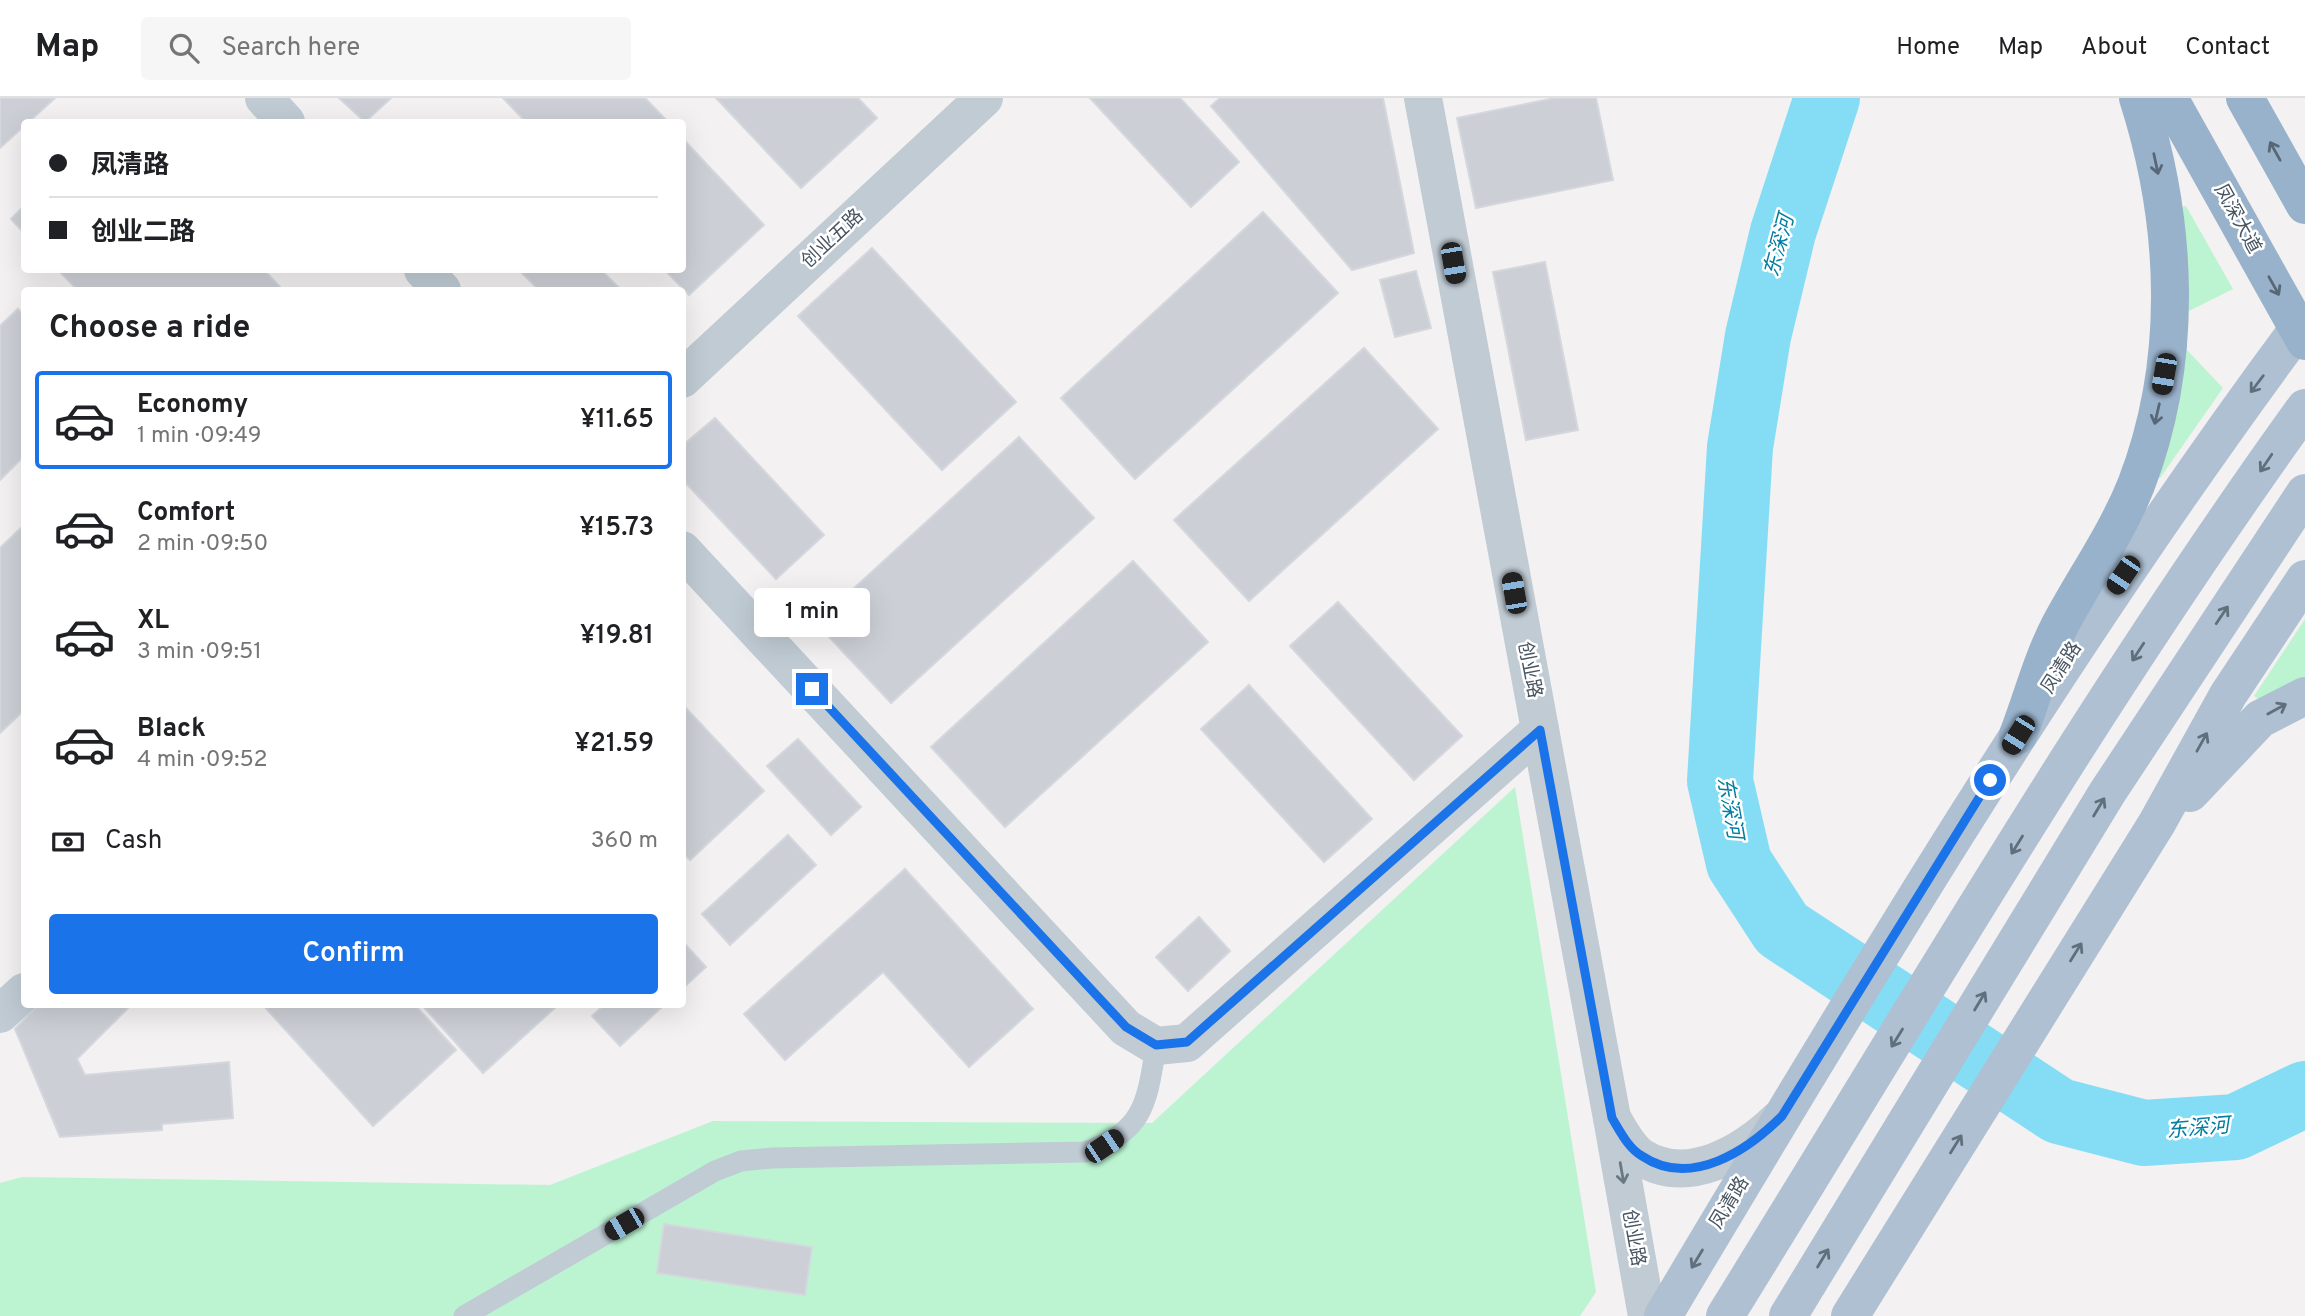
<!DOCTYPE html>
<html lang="en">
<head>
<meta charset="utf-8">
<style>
  body { margin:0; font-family:Overpass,"Noto Sans SC",sans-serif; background:#f6f6f6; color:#202124; height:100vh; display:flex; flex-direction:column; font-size:26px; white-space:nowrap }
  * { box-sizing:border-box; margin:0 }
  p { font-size:23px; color:#757577 }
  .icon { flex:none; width:38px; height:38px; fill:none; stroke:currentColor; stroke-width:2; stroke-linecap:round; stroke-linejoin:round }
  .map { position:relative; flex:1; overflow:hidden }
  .details { position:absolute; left:21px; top:189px; width:665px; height:721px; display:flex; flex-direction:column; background:#fff; border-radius:7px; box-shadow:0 7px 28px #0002 }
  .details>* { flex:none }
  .top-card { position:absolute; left:21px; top:21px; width:665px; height:154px; border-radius:7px; box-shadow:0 7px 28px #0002; display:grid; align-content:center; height:154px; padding:0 28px; background:#fff }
  .end { position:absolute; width:32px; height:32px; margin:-16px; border:9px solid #1a73e8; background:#fff; box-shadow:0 0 0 4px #fff }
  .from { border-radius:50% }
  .bubble { position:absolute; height:49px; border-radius:7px; background:#fff; box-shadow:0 7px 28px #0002; font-size:23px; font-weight:600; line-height:49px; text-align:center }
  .car { position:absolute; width:21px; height:42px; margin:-21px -10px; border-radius:9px; box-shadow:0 0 5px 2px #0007; background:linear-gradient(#222 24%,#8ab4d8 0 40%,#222 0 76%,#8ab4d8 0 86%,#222 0) }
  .top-card b { display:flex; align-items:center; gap:24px; height:66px; font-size:26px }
  .top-card b+b { border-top:2px solid #e0e0e0 }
  .top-card i { width:18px; height:18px; background:#202124 }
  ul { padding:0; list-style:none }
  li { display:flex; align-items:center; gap:21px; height:98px; margin:0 14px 10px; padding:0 14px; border:4px solid transparent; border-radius:7px }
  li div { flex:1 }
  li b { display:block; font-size:26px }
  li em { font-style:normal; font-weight:600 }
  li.active { border-color:#1a73e8 }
  li>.icon { width:63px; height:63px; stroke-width:1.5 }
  h2 { padding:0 28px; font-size:32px; line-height:84px }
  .pay { display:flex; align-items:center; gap:18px; height:77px; padding:0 28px; font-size:26px }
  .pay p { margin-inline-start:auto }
  .primary-button { display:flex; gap:14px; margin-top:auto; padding:14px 28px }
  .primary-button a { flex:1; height:80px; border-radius:7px; background:#1a73e8; color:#fff; font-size:28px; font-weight:600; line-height:80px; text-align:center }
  header { display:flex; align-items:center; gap:42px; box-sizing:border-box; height:98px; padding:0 35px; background:#fff; border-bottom:2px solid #e0e0e0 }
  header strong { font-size:33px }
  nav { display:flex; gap:38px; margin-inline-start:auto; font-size:24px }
  .search { width:490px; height:63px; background:#f6f6f6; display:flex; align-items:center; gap:18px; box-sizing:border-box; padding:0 24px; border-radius:7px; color:#757577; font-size:26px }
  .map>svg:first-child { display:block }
</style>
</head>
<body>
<header>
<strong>Map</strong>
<div class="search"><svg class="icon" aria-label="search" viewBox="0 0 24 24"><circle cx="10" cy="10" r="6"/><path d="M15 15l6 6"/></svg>Search here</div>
<nav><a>Home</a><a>Map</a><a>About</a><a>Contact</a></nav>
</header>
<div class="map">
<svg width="2305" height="1218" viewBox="0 0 2305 1218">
  <rect width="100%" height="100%" fill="#f3f1f1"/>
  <g fill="#bcf4d2">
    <path d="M2186,108L2233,191L2187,214L2182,109Z"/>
    <path d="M2185,250L2223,290L2160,380L2156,378Z"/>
    <path d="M2305,521V579L2260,602L2254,598Z"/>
    <path d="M1515,689L1596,1194L1580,1218H0V1085L22,1079L550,1087L713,1023L1152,1025Z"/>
  </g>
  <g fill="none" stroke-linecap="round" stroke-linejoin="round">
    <path stroke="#85ddf5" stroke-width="66" d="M1827,0L1783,134L1758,238L1740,349L1720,683L1739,765L1782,831L2059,1013L2144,1035L2236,1029L2305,996"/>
  </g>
  <g fill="#ccd0d6" stroke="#d4d7dd" stroke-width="2">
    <path d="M0,0H55L0,50Z"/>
    <path d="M339,0H391L365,24Z"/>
    <path d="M503,0H645L668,24H526Z"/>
    <path d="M716,0H858L877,20L801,90Z"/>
    <path d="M1090,0H1180L1239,64L1191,109Z"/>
    <path d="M1220,0H1383L1414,155L1352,172L1211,8Z"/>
    <path d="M1555,0H1596L1613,82L1476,110L1457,20Z"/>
    <path d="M682,40L764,127L689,197L665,172H682Z"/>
    <path d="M24,108V135L11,121Z"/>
    <path d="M1263,114L1338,195L1135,381L1061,300Z"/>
    <path d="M872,150L1016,304L942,372L798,218Z"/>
    <path d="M1545,164L1578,332L1526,342L1493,174Z"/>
    <path d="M58,172H264L283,192H78Z"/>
    <path d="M519,172H601L621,192H539Z"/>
    <path d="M1416,173L1431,230L1395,239L1380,182Z"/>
    <path d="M18,211L24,217V358L0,382V228Z"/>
    <path d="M1364,250L1438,331L1249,503L1174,422Z"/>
    <path d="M715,320L824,437L776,481L682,381V348Z"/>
    <path d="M1019,339L1094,420L891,605L816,525Z"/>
    <path d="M24,427V612L0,635V450Z"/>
    <path d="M1133,463L1208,544L1005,729L931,649Z"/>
    <path d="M1338,504L1462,638L1414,682L1290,548Z"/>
    <path d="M1249,587L1372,721L1324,764L1201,631Z"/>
    <path d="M682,606L764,693L690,762L682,754Z"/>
    <path d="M798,641L861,709L831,737L767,668Z"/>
    <path d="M788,737L816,767L730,847L702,816Z"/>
    <path d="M905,771L1033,911L969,969L883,874L785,962L744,916Z"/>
    <path d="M1199,819L1230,853L1188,893L1156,859Z"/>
    <path d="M682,843L706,869L682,891Z"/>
    <path d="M39,906H132L77,961L85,977L229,964L233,1020L162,1026V1032L60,1039L15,931Z"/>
    <path d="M262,906H414L456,952L373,1028Z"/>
    <path d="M421,906H555L557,908L483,975Z"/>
    <path d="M605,906H665L620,948L592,918Z"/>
    <path d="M664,1126L812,1149L805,1197L657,1175Z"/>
  </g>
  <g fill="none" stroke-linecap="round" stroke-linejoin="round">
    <path stroke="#c0cbd4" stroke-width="21" d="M464,1218L715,1073L741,1063L772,1060L1085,1054C1145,1034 1147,1003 1156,948"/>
    <g stroke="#c0cbd4" stroke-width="38">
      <path d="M264,0L286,24"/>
      <path d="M1423,0L1612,1020"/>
      <path d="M423,172L442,192"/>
      <path d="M682,281L984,0"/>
      <path d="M682,452L1126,930L1156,948L1187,945L1540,632"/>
      <path d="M0,916L24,894"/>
      <path d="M1647,1218L1612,1020C1620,1033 1628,1050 1641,1059C1688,1089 1745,1054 1778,1022"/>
    </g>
    <g stroke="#aec0d2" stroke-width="38">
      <path d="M2190,695L2260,621L2305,598"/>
      <path d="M1663,1218C1863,882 2065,545 2298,231"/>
      <path d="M1725,1218C1914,913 2095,601 2305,310"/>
      <path d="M1788,1218L2107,695L2305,395"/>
      <path d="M1850,1218L2157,725L2228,597L2305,481"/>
    </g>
    <g stroke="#99b2cb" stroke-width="38">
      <path d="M2169,0L2305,243"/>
      <path d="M2245,0L2305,107"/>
      <path d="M2018,637C2032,601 2042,561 2060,527C2085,480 2116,437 2136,387C2184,263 2178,125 2138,0"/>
    </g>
  </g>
  <defs><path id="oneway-shaft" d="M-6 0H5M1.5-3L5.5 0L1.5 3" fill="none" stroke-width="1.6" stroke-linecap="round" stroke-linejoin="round" transform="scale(1.75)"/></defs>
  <g stroke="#576776">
    <use href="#oneway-shaft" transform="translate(2275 53) rotate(-119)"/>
    <use href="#oneway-shaft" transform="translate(2156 66) rotate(78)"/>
    <use href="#oneway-shaft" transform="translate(2274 188) rotate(61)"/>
    <use href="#oneway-shaft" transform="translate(2157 316) rotate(103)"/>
  </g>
  <g stroke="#616f7d">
    <use href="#oneway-shaft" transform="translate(2257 286) rotate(127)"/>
    <use href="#oneway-shaft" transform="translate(2266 365) rotate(124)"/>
    <use href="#oneway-shaft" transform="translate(2222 517) rotate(-56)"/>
    <use href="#oneway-shaft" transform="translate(2138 554) rotate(123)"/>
    <use href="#oneway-shaft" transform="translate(2277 611) rotate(-29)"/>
    <use href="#oneway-shaft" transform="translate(2202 644) rotate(-61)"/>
    <use href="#oneway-shaft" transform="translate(2099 709) rotate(-59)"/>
    <use href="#oneway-shaft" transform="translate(2017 747) rotate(122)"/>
    <use href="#oneway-shaft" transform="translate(2076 854) rotate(-58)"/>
    <use href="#oneway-shaft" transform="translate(1980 903) rotate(-59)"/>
    <use href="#oneway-shaft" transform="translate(1897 940) rotate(122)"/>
    <use href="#oneway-shaft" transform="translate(1956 1046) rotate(-58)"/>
    <use href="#oneway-shaft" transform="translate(1823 1160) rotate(-59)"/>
    <use href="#oneway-shaft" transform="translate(1697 1161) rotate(121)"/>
  </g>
  <use stroke="#6b7884" href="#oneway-shaft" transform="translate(1622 1075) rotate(80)"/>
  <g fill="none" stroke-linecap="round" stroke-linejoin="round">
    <path stroke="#1a73e8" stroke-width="9" d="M812,591L1126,929L1156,947L1187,944L1540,632L1612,1020C1620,1033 1628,1050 1642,1058C1691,1091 1748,1052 1782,1018L1990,682"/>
  </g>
  <g text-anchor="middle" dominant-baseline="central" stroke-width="5" stroke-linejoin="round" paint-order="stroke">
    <g font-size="19" fill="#475461" stroke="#fff">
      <text transform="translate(2237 121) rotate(61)">凤深大道</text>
      <text transform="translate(833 141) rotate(-43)">创业五路</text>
      <text transform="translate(2062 570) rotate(-57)">凤清路</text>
      <text transform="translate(1529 572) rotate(79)">创业路</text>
      <text transform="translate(1730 1105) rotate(-59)">凤清路</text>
      <text transform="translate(1633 1140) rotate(80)">创业路</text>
    </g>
    <g font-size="21" font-style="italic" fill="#037ea1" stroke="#fff">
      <text transform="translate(1780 148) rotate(-75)">东深河</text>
      <text transform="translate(1729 710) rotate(80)">东深河</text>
      <text transform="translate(2198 1031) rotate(-5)">东深河</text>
    </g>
  </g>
</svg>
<i class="end from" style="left:1990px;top:682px"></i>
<i class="end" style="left:812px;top:591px"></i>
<div class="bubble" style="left:754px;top:490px;width:116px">1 min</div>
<i class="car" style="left:1453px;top:165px;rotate:170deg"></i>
<i class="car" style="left:2164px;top:276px;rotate:190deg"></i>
<i class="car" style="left:2123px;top:477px;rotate:214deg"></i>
<i class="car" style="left:1514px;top:495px;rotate:350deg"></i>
<i class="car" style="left:2018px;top:637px;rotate:212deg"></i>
<i class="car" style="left:1104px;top:1048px;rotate:56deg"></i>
<i class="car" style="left:624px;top:1126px;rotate:240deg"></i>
<div class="top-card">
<b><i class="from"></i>凤清路</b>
<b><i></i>创业二路</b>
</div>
<section class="details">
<h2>Choose a ride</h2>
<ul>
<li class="active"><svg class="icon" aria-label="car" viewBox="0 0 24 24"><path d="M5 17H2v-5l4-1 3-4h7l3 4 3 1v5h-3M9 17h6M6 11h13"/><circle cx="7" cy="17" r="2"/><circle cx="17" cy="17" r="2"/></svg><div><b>Economy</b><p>1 min · 09:49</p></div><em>¥11.65</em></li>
<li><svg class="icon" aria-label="car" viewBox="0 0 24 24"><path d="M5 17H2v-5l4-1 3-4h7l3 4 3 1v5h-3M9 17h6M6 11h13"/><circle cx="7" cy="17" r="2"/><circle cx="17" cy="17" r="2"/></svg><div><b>Comfort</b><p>2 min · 09:50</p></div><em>¥15.73</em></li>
<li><svg class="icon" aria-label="car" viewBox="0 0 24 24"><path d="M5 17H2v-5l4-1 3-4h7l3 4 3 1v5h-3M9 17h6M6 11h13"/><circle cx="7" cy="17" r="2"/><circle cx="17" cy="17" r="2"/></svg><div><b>XL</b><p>3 min · 09:51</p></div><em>¥19.81</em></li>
<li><svg class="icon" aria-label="car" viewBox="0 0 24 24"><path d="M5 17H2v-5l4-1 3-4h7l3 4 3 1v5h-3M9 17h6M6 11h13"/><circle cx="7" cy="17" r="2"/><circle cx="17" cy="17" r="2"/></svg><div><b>Black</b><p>4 min · 09:52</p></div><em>¥21.59</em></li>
</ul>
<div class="pay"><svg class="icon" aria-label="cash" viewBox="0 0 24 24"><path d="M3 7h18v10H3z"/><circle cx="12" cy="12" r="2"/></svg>Cash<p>360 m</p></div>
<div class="primary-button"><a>Confirm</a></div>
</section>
</div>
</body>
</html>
